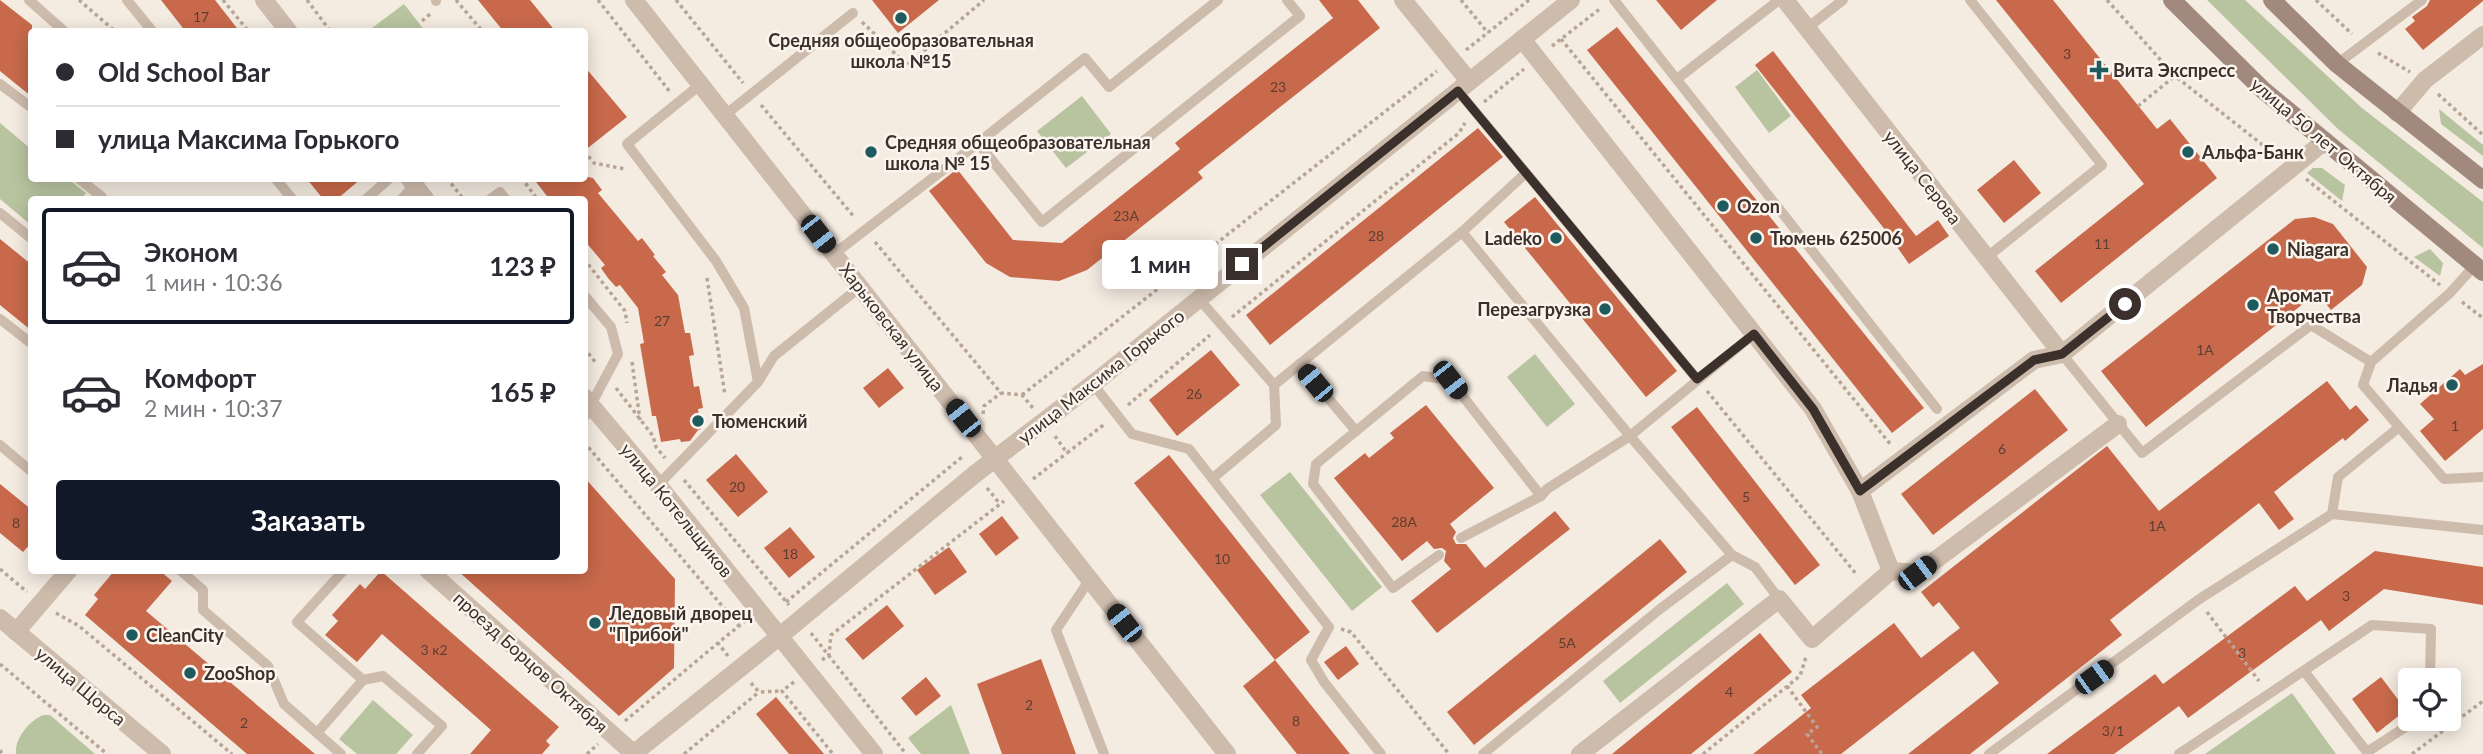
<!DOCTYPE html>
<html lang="ru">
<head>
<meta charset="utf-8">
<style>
  body { margin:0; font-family:Lato,sans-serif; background:#f7f7f7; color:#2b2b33; height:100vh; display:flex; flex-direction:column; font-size:26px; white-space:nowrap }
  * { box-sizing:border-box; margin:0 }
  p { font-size:23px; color:#7c7c81 }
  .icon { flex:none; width:38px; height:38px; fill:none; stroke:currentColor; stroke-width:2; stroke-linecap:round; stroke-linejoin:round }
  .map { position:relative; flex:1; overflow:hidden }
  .side { position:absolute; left:28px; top:196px; width:560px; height:378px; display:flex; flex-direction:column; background:#fff; border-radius:7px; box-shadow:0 4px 18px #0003 }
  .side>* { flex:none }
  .guide { position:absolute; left:28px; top:28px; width:560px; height:154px; border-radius:7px; box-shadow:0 4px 18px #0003; display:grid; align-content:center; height:154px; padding:0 28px; background:#fff }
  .tools { position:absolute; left:2398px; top:668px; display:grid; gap:14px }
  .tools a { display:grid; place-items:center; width:63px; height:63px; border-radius:7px; background:#fff; box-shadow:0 4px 18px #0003; font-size:35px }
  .end { position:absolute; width:32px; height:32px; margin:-16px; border:9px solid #3b302b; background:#fff; box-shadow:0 0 0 4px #fff }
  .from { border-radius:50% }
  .bubble { position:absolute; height:49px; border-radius:7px; background:#fff; box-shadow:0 4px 18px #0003; font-size:23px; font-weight:700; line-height:49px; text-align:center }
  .car { position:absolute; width:21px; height:42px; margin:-21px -10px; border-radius:9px; box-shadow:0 0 5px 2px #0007; background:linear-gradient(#222 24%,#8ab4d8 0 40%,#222 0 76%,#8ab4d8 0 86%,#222 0) }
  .guide b { display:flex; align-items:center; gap:24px; height:66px; font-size:26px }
  .guide b+b { border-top:2px solid #e1e1e2 }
  .guide i { width:18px; height:18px; background:#2b2b33 }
  ul { padding:12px 0 0; list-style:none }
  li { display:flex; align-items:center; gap:21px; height:116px; margin:0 14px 10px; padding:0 14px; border:4px solid transparent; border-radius:7px }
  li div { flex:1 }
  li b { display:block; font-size:26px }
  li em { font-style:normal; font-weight:700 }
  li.active { border-color:#111827 }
  li>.icon { width:63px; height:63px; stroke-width:1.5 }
  .primary-button { display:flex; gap:14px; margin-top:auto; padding:14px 28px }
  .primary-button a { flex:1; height:80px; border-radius:7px; background:#111827; color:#fff; font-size:28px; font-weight:700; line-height:80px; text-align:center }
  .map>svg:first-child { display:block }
</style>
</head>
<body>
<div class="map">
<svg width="2483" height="754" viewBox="0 0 2483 754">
  <rect width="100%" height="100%" fill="#f4ebe1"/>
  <g fill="#b8c4a0">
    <path d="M2207,0H2245L2362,108L2483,202V248L2338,129Z"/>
    <path d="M404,4L425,31H368Z"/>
    <path d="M1757,70L1791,116L1769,133L1735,87Z"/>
    <path d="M1082,96L1111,134L1066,168L1037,131Z"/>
    <path d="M2439,109L2483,145V156L2441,124Z"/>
    <path d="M0,123L31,149L32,178L68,179L86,193L81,199L32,200L31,225L0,199Z"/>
    <path d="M2313,168H2322L2345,185L2342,201L2307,173Z"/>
    <path d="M2430,249L2443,263L2440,276L2414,257Z"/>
    <path d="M1535,354L1575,404L1547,427L1507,377Z"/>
    <path d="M1290,472L1382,587L1352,611L1260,495Z"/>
    <path d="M1727,583L1744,604L1620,703L1603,681Z"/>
    <path d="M2292,693L2336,754H2205Z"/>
    <path d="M373,700L413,735L396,754H357L339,739Z"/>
    <path d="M951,705L970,754H921L908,738Z"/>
    <path d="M43,715H50L95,754H16C14,739 29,721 43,715Z"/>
  </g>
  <g fill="#c8694b">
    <path d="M0,0L32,25V97L0,71Z"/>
    <path d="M161,0H215L240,32H186Z"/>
    <path d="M478,0H530L556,32H504Z"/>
    <path d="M872,0H939L898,33Z"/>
    <path d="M1319,0H1358L1380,28L1198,172L1203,178L1087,270L1059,281L1010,277L986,263L929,191L957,169L1013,240L1062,243L1180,149L1175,143L1333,18Z"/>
    <path d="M1656,0H1717L1681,30Z"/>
    <path d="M1996,0H2053L2157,129L2170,119L2217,178L2061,303L2035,271L2144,184Z"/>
    <path d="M2430,0H2483V1L2423,50L2405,29L2415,21L2412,17L2427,6Z"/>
    <path d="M1617,27L1924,408L1892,433L1587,50Z"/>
    <path d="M1773,51L1916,236L1938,220L1949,236L1909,264L1886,231L1755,65Z"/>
    <path d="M584,66L627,117L584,151Z"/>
    <path d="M1478,128L1503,157L1270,345L1246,315Z"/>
    <path d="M2014,160L2041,193L2004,223L1977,190Z"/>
    <path d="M584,176L593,178L602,190L598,193L638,241L642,238L655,255L653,256L666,272L662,275L678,295L685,333H690L694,355L689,356L694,387L699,386L703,408L698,409L701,429L698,430L690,441L681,442L680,439L661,442L656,416H652L640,344L644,343L638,308L620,285L616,287L608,278L601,268L605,265L584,240V200H550L533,178H584Z"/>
    <path d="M306,178H362L336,200H324Z"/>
    <path d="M1535,197L1677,371L1646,397L1504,222Z"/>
    <path d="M2314,217L2333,224L2367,267L2362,285L2331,310L2317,293L2146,427L2101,371L2295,219Z"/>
    <path d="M0,239L32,265V331L0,305Z"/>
    <path d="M1211,350L1240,385L1177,436L1149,400Z"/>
    <path d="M2483,364V429L2445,461L2420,431L2434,419L2420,404L2460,369L2465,375Z"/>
    <path d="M888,368L904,388L879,408L863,388Z"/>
    <path d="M2327,381L2350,410L2356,405L2369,420L2345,441L2343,438L2274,492L2294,519L2279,530L2259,503L2110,620L2122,635L1970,754H1908L1999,683L1973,651L1841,754H1753L1811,708L1801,695L1894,623L1921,658L1960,628L1939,602L1933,607L1921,592L2107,446L2159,511Z"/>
    <path d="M2035,389L2068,430L1933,535L1901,494Z"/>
    <path d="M1426,405L1494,488L1450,524L1456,532L1453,538L1456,544H1466L1485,568L1555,511L1570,529L1437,633L1411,601L1451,569L1444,561L1446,551L1442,548L1434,549L1427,541L1402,561L1334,478L1365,453L1369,458L1394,438L1390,433Z"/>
    <path d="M1697,407L1820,565L1795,585L1671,427Z"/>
    <path d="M736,454L768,492L738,517L706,480Z"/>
    <path d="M1169,455L1310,632L1275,660L1134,483Z"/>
    <path d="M584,477L675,579L674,668L619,716L457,570H584Z"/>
    <path d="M0,484L32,510V542L23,552L0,533Z"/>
    <path d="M1002,516L1019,538L996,556L979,534Z"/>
    <path d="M790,527L815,557L789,578L764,548Z"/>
    <path d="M1660,539L1687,572L1474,745L1447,712Z"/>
    <path d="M949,547L967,572L935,595L917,570Z"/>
    <path d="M2375,551L2483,567V605L2384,589L2329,631L2321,620L2188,718L2179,706L2114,754H2047L2155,674L2163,684L2295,586L2307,601Z"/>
    <path d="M115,570H159L172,581L146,611L315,754H247L85,615L98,599L94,595Z"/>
    <path d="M381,571L559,727L546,741L550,745L542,754H470L491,730L382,634L357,662L325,635L338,621L332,615L360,584L365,589Z"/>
    <path d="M887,605L904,626L863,660L845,639Z"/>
    <path d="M1760,633L1792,672L1691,754H1612Z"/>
    <path d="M1346,646L1359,664L1338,680L1324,662Z"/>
    <path d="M1041,659L1076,754H1002L977,684Z"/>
    <path d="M1275,660L1350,754H1297L1243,686Z"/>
    <path d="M926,677L941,696L916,716L901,698Z"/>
    <path d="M2381,677L2406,710L2377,733L2352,699Z"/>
    <path d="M776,697L824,754H789L756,714Z"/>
  </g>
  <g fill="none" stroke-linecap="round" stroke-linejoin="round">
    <g stroke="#b9a596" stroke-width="3.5" stroke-dasharray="3.5 3.5" stroke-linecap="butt">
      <path d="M79,0L116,32"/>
      <path d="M223,0L249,32"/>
      <path d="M307,0L331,32"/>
      <path d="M456,0L483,32"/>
      <path d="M598,0L670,92"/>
      <path d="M676,0L743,83"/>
      <path d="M1461,0L1488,33"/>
      <path d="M2107,0L2175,76L2278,157"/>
      <path d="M2316,0L2352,34"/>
      <path d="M422,21L430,14"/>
      <path d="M862,22L907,65L984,0"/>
      <path d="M1561,39L1891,445"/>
      <path d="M1552,46L1601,8"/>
      <path d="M1466,50L1529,0"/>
      <path d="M2378,53L2410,72"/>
      <path d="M2438,94L2483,135"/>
      <path d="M1484,102L1524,69"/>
      <path d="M761,105L855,218"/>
      <path d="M2138,106L2175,76"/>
      <path d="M584,151L594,163L625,169"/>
      <path d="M447,178L464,200"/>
      <path d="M525,178L523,180L538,200"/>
      <path d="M2306,179L2440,285"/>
      <path d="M875,242L1001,393L1022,395L1033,408"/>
      <path d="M584,259L625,311L627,323"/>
      <path d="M707,278L725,395"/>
      <path d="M2462,302L2483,318"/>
      <path d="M1232,317L1459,133L1465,123"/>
      <path d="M584,348L596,363"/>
      <path d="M632,362L640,420"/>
      <path d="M616,388L653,436L656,447L665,458"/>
      <path d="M1707,391L1857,575"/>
      <path d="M1022,395L1437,71"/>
      <path d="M1128,405L1210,335"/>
      <path d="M983,414L984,406L1001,393"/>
      <path d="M1055,436L1067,453L1106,423"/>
      <path d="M584,442L739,626"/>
      <path d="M1033,479L1067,453"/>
      <path d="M684,480L789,605"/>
      <path d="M987,488L1000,504"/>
      <path d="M0,569L27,592"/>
      <path d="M786,602L962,457"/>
      <path d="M2207,612L2259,681"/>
      <path d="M56,613L79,626L232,754"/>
      <path d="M1341,629L1351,632L1449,754"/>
      <path d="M811,633L906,754"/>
      <path d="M728,656L718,643L745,621"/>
      <path d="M822,660L829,655L831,635L1004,501"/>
      <path d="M0,664L107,754"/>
      <path d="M794,682L782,691L833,754"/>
      <path d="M751,683L759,692L781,691"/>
      <path d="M1787,686L1817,727L1807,734L1822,754"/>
      <path d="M625,721L718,643"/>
      <path d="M0,750L2,754"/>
      <path d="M587,754L598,744"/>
      <path d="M684,754L759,692"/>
      <path d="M1703,754L1800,676L1806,657"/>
      <path d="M2412,754L2483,701"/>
    </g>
    <g stroke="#cdbbac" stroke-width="10">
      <path d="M29,0L65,32"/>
      <path d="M127,0L153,32"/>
      <path d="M1614,0L1937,409"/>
      <path d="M1970,0L2102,165L1986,258"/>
      <path d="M436,1V0"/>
      <path d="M1807,28L1843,0"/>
      <path d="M2337,64L2422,0"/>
      <path d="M1677,79L1779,0"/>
      <path d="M0,84L32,108"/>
      <path d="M701,84L627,144L716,261L744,308L758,382"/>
      <path d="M1458,91L1697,379"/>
      <path d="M725,115L853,13"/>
      <path d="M978,143L1085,58L1109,87L1218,0"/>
      <path d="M78,178L102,197L99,200"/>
      <path d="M275,178L293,200"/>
      <path d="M365,200L390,178"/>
      <path d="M401,200L414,185"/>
      <path d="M489,200L500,192L506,200"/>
      <path d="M0,213L32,239"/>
      <path d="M1462,232L1630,436L1732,555L1755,567L1779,599"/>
      <path d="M834,254L978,143L1042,222L1300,16L1287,0"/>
      <path d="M2475,265L2450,293L2371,362L2363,385L2444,479L2483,477"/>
      <path d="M584,295L611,327L618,354L584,418"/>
      <path d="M1199,299L1274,385L1276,425L1213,478"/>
      <path d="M0,319L32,344"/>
      <path d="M2062,354L2142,453L2311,325L2371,362"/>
      <path d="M1299,364L1356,431"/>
      <path d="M1093,384L1132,434L1189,449L1329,627L1311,660L1324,682L1381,754"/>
      <path d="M1274,385L1462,232L1526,173"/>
      <path d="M0,445L32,472"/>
      <path d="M658,485L758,382L774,356L860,287"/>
      <path d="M2332,514L2483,530"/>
      <path d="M1461,538L1541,496"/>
      <path d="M1439,555L1393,588L1313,484L1316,464L1423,376L1450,380L1541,496L1547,489L1630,436L1754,334"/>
      <path d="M180,570L203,590V610L268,666L284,704L341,754"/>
      <path d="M344,570L297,622L363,680L383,676L442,726L417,754"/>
      <path d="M1090,579L1056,630L1104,754"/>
      <path d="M2304,671L2367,752L2418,719"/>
      <path d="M317,733L363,680"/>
      <path d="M1483,754L1660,609L1732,555"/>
      <path d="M1989,754L2198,600L2332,514L2338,477L2398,428"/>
      <path d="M2179,754L2372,625L2431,629L2430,681"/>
    </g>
    <g stroke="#cdbbac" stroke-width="18">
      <path d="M1403,0L1469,81"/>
      <path d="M1785,0L2062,354"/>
      <path d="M1522,39L1813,409L1860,491L1891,571"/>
      <path d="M2397,113L2425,80L2483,35"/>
      <path d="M1860,491L2034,360L2062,354L2325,141"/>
      <path d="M428,570L633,753"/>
      <path d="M16,632L69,570"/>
      <path d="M1580,754L1779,599L1812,639L1891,571L1918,573L2118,424"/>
    </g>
    <g stroke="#cdbbac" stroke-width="18">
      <path d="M264,0L289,32"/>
      <path d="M634,0L1227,754"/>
      <path d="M409,178L426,200"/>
      <path d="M584,397L658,485L874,754"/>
      <path d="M0,618L162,754"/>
      <path d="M633,754L780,636L975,474L1098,380L1571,0"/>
    </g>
    <g stroke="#a18a7d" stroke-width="18">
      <path d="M2172,0L2263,90L2483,272"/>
      <path d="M2272,0L2337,64L2483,180"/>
    </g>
  </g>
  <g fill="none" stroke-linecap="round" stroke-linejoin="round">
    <path stroke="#3b302b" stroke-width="9" d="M1242,264L1458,91L1697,379L1754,334L1813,409L1860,491L2034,360L2062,354L2125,304"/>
  </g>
  <g fill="#1f5a5e" stroke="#fbf5ee" stroke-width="2.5">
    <circle cx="901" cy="18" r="7"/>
    <path d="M2095.5 59.5h7v7h7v7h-7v7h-7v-7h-7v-7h7z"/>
    <circle cx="871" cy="152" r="7"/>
    <circle cx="2188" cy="152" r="7"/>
    <circle cx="1723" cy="206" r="7"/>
    <circle cx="1556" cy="238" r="7"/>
    <circle cx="1756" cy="238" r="7"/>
    <circle cx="2273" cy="249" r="7"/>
    <circle cx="2253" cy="305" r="7"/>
    <circle cx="1605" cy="309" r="7"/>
    <circle cx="2452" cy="385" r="7"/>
    <circle cx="698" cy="421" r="7"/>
    <circle cx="595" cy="623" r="7"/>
    <circle cx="132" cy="635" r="7"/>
    <circle cx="190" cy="673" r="7"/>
  </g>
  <g text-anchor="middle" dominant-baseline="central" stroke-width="5" stroke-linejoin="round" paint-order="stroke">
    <g font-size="14" fill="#5e3e33">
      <text x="201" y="16">17</text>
      <text x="2067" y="53">3</text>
      <text x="1278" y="86">23</text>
      <text x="1126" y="215">23А</text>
      <text x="1376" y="235">28</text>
      <text x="2102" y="243">11</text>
      <text x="662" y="320">27</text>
      <text x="2205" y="349">1А</text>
      <text x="1194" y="393">26</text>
      <text x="2455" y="425">1</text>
      <text x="2002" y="448">6</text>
      <text x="737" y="486">20</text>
      <text x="1746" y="496">5</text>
      <text x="1404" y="521">28А</text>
      <text x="16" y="522">8</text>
      <text x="2157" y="525">1А</text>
      <text x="790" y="553">18</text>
      <text x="1222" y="558">10</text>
      <text x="2346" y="595">3</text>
      <text x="1567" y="642">5А</text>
      <text x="434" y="649">3 к2</text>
      <text x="2242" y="652">3</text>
      <text x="1729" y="691">4</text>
      <text x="1029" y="704">2</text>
      <text x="1296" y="720">8</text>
      <text x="244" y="722">2</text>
      <text x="2113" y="730">3/1</text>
    </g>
    <g font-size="18" font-weight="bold" fill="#3b302b" stroke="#fbf5ee" text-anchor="start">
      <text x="901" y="40" text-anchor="middle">Средняя общеобразовательная<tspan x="901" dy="21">школа №15</tspan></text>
      <text x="2113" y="70">Вита Экспресс</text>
      <text x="885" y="142">Средняя общеобразовательная<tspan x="885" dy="21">школа № 15</tspan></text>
      <text x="2202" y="152">Альфа-Банк</text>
      <text x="1737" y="206">Ozon</text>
      <text x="1542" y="238" text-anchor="end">Ladeko</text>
      <text x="1770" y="238">Тюмень 625006</text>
      <text x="2287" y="249">Niagara</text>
      <text x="2267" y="295">Аромат<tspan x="2267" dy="21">Творчества</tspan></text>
      <text x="1591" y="309" text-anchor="end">Перезагрузка</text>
      <text x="2438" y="385" text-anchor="end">Ладья</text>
      <text x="712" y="421">Тюменский</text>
      <text x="609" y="613">Ледовый дворец<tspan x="609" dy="21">"Прибой"</tspan></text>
      <text x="146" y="635">CleanCity</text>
      <text x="204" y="673">ZooShop</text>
    </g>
    <g font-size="18" fill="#3b302b" stroke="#fbf5ee">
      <text transform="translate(2324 140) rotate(40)">улица 50 лет Октября</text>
      <text transform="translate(1923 177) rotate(52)">улица Серова</text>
      <text transform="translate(892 327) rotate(52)">Харьковская улица</text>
      <text transform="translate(1101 376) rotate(-38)">улица Максима Горького</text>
      <text transform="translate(677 510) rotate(51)">улица Котельщиков</text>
      <text transform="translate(531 662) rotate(42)">проезд Борцов Октября</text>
      <text transform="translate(81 686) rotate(40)">улица Щорса</text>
    </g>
  </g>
</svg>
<div class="tools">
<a><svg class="icon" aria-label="locate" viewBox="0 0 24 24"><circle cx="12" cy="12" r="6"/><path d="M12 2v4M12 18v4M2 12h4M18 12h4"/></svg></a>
</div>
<i class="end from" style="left:2125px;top:304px"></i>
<i class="end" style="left:1242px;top:264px"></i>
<div class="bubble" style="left:1102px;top:240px;width:116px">1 мин</div>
<i class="car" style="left:818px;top:234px;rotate:142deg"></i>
<i class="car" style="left:1450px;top:380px;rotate:142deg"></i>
<i class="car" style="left:1315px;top:383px;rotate:320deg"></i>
<i class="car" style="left:963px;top:418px;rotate:322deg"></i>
<i class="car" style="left:1917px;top:573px;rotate:53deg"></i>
<i class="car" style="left:1124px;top:623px;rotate:322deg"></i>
<i class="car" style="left:2094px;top:677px;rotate:54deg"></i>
<div class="guide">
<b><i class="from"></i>Old School Bar</b>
<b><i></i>улица Максима Горького</b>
</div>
<section class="side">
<ul>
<li class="active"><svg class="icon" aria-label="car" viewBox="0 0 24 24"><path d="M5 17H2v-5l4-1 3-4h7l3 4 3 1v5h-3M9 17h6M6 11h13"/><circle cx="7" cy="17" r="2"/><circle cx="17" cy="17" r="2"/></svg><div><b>Эконом</b><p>1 мин · 10:36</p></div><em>123 ₽</em></li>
<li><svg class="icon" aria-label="car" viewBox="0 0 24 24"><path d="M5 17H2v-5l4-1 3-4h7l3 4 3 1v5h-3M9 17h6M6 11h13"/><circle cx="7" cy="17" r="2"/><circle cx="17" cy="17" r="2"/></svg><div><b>Комфорт</b><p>2 мин · 10:37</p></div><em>165 ₽</em></li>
</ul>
<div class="primary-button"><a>Заказать</a></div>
</section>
</div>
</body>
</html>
